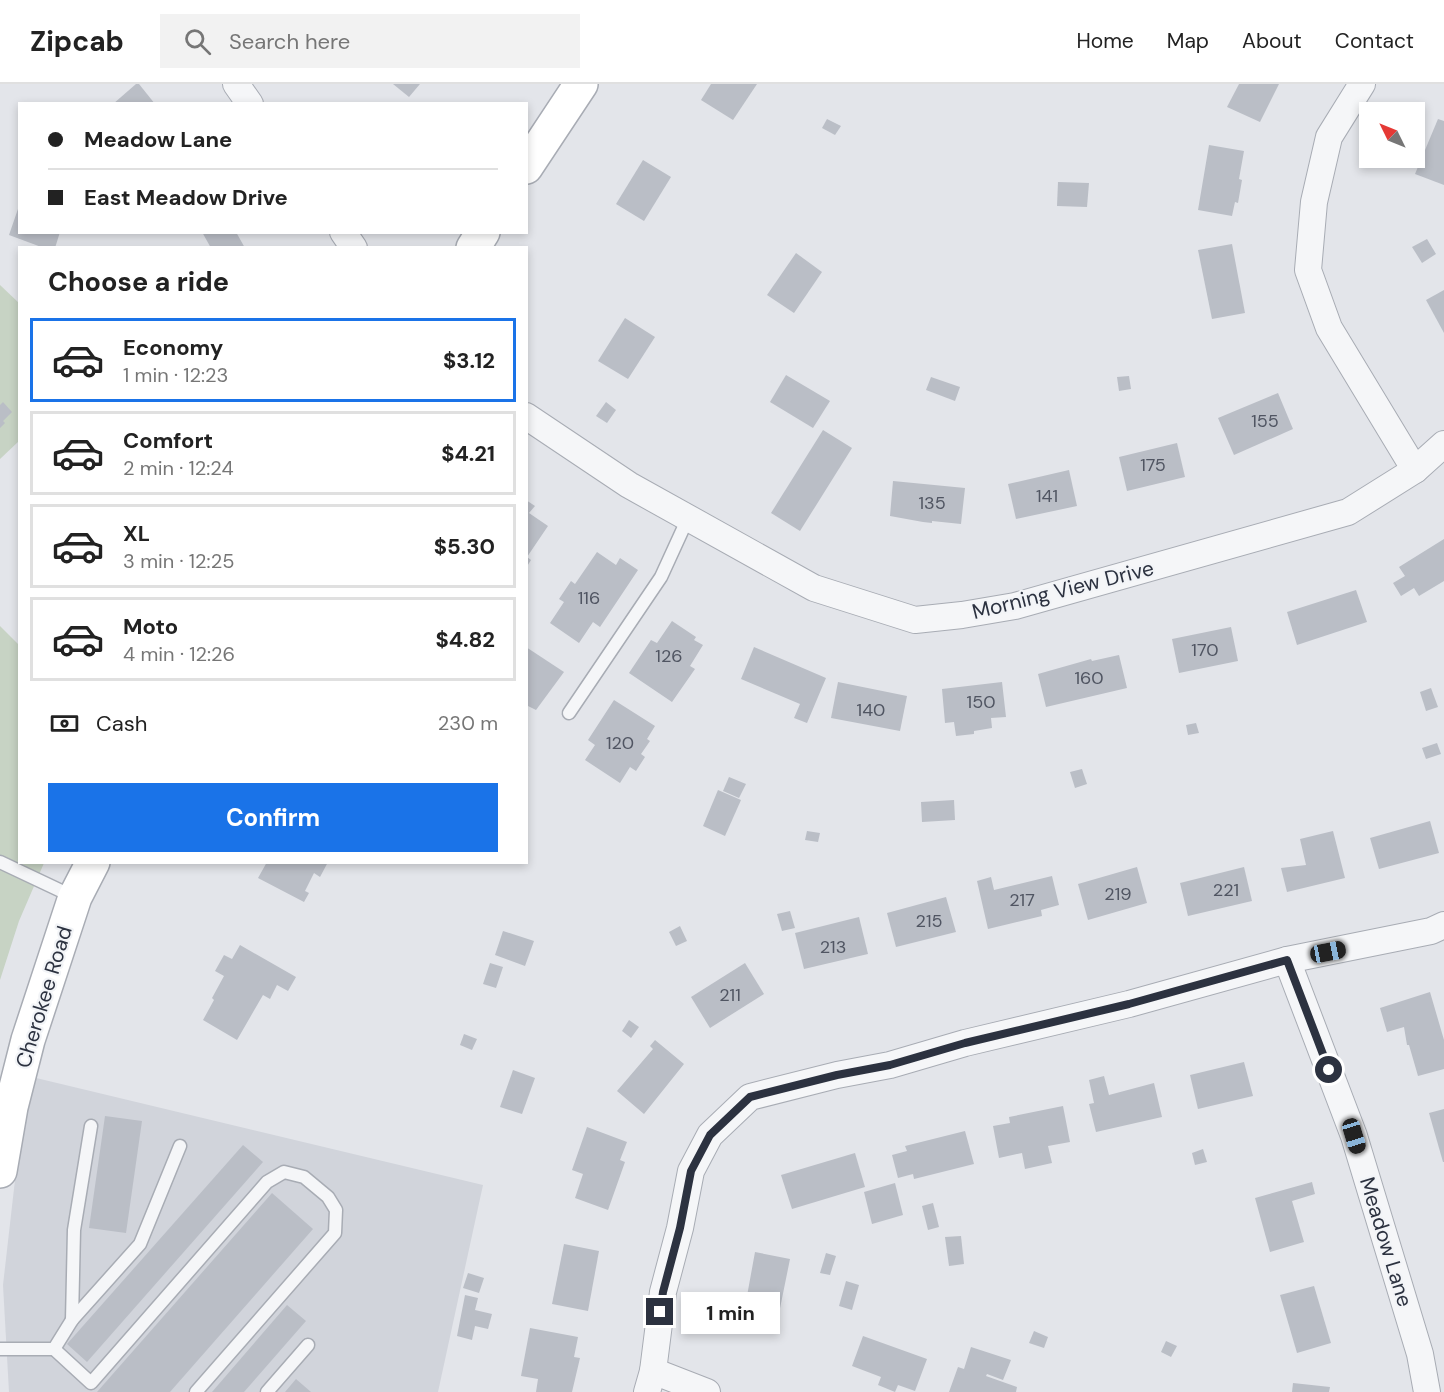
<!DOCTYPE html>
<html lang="en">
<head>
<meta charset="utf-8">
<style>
  body { margin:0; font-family:"DM Sans",sans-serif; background:#f2f2f2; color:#222; height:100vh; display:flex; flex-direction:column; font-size:22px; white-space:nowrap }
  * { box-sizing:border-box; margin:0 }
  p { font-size:20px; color:#767676 }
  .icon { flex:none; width:33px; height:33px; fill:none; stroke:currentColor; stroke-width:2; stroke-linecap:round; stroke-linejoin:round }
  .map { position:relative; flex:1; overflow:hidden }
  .drawer { position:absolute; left:18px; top:162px; width:510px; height:618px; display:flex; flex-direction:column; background:#fff; border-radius:0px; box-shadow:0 3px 9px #0003 }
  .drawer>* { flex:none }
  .banner { position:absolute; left:18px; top:18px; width:510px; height:132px; border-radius:0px; box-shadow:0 3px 9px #0003; display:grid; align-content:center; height:132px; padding:0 30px; background:#fff }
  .needle { width:39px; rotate:313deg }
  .controls { position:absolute; left:1359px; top:18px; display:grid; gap:12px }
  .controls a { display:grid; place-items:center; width:66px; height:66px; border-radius:0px; background:#fff; box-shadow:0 3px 9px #0003; font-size:30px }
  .end { position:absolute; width:27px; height:27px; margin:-14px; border:8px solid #2c3240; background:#fff; box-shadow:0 0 0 3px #fff }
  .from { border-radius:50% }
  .bubble { position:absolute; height:42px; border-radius:0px; background:#fff; box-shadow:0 3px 9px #0003; font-size:20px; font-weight:700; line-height:42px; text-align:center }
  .car { position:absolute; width:18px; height:36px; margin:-18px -9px; border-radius:8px; box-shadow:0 0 4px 2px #0007; background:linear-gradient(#222 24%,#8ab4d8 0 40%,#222 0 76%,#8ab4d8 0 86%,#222 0) }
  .banner b { display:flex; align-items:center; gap:21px; height:57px; font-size:22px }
  .banner b+b { border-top:2px solid #e0e0e0 }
  .banner i { width:15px; height:15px; background:#222 }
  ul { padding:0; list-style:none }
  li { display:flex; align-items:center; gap:18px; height:84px; margin:0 12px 9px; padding:0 18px; border:3px solid #e0e0e0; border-radius:0px }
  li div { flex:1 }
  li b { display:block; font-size:22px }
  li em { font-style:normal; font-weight:700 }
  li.current { border-color:#1a73e8 }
  li>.icon { width:54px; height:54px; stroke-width:1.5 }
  h2 { padding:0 30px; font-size:27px; line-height:72px }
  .pay { display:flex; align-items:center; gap:15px; height:66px; padding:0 30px; font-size:22px }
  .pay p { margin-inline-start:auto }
  .cta { display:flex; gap:12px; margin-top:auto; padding:12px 30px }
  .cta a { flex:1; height:69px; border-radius:0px; background:#1a73e8; color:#fff; font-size:24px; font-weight:700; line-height:69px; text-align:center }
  header { display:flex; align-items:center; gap:36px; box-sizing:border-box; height:84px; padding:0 30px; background:#fff; border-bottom:2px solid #e0e0e0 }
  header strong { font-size:28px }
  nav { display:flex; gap:33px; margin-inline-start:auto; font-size:21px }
  .search { width:420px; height:54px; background:#f2f2f2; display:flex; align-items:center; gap:15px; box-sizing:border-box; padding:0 21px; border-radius:0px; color:#767676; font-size:22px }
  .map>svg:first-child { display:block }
</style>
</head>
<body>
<header>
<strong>Zipcab</strong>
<div class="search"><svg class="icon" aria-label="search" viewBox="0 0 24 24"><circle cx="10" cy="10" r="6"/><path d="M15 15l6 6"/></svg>Search here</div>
<nav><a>Home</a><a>Map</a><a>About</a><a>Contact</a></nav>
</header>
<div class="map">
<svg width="1444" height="1308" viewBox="0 0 1444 1308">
  <rect width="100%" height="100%" fill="#e3e5ea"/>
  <path fill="#d1d4db" d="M32,993L483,1101L438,1308H9L3,1201L19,1061Z"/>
  <g fill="#c7d3c4">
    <path d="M0,201L20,220L19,357L0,375Z"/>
    <path d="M0,542L19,561L20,778L44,779L19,837L0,896Z"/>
  </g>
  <g fill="#babec6">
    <path d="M136,0H139L155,20H113Z"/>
    <path d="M393,0H420L409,13Z"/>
    <path d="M711,0H757L733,36L701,16Z"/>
    <path d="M1239,0H1279L1260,38L1227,23Z"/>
    <path d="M827,35L841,42L835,51L822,44Z"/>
    <path d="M1438,35L1444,37V101L1415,90Z"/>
    <path d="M1209,61L1244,67L1239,95L1242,96L1238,119L1235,118L1232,132L1198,126Z"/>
    <path d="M643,76L671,93L644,137L616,120Z"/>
    <path d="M1058,98L1089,99L1087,123L1057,122Z"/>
    <path d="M19,122L20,148H60L55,164H44L9,151Z"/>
    <path d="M202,148H236L245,164H211Z"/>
    <path d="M1427,155L1436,170L1422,179L1412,163Z"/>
    <path d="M1232,160L1245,229L1212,235L1198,166Z"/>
    <path d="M796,169L822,188L794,229L767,211Z"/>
    <path d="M1444,206V249L1426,216Z"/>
    <path d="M625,234L655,253L628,295L598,277Z"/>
    <path d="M786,291L830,317L813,344L770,318Z"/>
    <path d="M1129,292L1131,305L1119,307L1117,293Z"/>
    <path d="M931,293L960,303L955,317L926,306Z"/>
    <path d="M1278,309L1293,345L1234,371L1218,334Z"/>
    <path d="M3,318L12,328L3,337L5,339L0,344V321Z"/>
    <path d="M606,318L616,326L607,339L596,332Z"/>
    <path d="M823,346L852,364L800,447L771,429Z"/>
    <path d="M1177,359L1185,393L1127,407L1119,373Z"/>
    <path d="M1069,386L1077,422L1016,435L1008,400Z"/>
    <path d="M893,397L965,404L961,440L932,437V439L923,438L890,432Z"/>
    <path d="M526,416L535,422L529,429L548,442L527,473L531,476L526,484Z"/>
    <path d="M1444,455V497L1419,512L1414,504L1401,512L1393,499L1405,492L1399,483Z"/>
    <path d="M597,468L616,481L620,474L638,486L600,543L593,538L579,559L550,539L564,518L559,515L571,497L575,500Z"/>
    <path d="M1356,506L1367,538L1297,561L1287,528Z"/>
    <path d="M672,537L696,553L694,556L703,561L690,582L695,585L672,618L629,589L651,556L657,559Z"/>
    <path d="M1231,543L1238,577L1179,589L1172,555Z"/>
    <path d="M526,563L564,588L536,626L526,621Z"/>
    <path d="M754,563L826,594L807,639L794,634L800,620L741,595Z"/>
    <path d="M1119,571L1127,604L1046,623L1038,590L1091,575L1092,577Z"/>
    <path d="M838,598L907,612L900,647L831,634Z"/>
    <path d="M1002,598L1006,633L991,634L992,644L974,647V650L956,652L954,638L945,639L942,605Z"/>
    <path d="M1431,604L1438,623L1426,627L1420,608Z"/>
    <path d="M614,616L655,642L647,655L650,657L641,670L645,673L636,687L630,683L620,699L585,676L595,661L588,656Z"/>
    <path d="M1196,639L1199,649L1188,651L1186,641Z"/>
    <path d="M1437,659L1441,670L1426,675L1422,664Z"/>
    <path d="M1082,685L1087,700L1075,704L1070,688Z"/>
    <path d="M729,693L746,700L739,714L723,707Z"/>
    <path d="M718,706L741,716L725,752L703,742Z"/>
    <path d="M954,716L955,736L922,738L921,718Z"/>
    <path d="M1430,737L1439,769L1379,785L1370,754Z"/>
    <path d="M807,747L820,749L818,758L805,756Z"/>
    <path d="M1333,747L1345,794L1287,808L1281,784L1306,781L1300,755Z"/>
    <path d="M267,778H328L320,793L314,789L305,807L309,809L304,818L258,794Z"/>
    <path d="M1137,783L1147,819L1088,836L1078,800Z"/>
    <path d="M1244,783L1252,817L1188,832L1180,799Z"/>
    <path d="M1052,792L1059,821L1041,826L1042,832L988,845L977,797L991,793L994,806Z"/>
    <path d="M946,813L956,848L896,863L887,829Z"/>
    <path d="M790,827L795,844L782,847L777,830Z"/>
    <path d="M859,833L868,870L804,885L795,849Z"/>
    <path d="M680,842L687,857L676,862L669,848Z"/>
    <path d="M503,847L534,857L525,882L495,871Z"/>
    <path d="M240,861L296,893L288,907L277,901L270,915L263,911L237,956L203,936L214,916L212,914L224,892L215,887L224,871L232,875Z"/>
    <path d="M490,879L503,883L496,904L483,900Z"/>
    <path d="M745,879L764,910L710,944L691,913Z"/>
    <path d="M1430,908L1444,956V985L1418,992L1409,961H1407L1404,943L1387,948L1380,924Z"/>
    <path d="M629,936L639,943L631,954L622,947Z"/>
    <path d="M464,950L477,955L472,966L460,961Z"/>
    <path d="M655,956L684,980L644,1030L617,1007L653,965L650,962Z"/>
    <path d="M1244,978L1253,1012L1198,1025L1190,991Z"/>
    <path d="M513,986L535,994L522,1030L500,1023Z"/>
    <path d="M1104,992L1109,1011L1154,999L1162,1033L1096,1048L1089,1020L1094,1019L1089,996Z"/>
    <path d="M1063,1022L1070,1058L1048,1062L1052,1079L1025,1085L1022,1069L999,1074L993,1042L1010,1039L1009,1033Z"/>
    <path d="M1444,1025V1078H1443L1429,1029Z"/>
    <path d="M105,1032L142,1037L126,1149L89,1144Z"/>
    <path d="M587,1043L627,1058L620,1076L625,1078L608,1126L575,1114L583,1090L572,1086Z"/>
    <path d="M965,1047L974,1080L914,1095L913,1090L898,1094L892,1071L907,1067L905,1062Z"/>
    <path d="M243,1061L263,1078L87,1278L67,1260Z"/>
    <path d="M1203,1065L1207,1078L1195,1081L1192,1069Z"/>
    <path d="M855,1069L865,1103L792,1125L781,1091Z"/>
    <path d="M1312,1098L1315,1110L1292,1117L1304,1158L1270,1168L1255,1114Z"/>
    <path d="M895,1099L903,1131L872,1140L864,1108Z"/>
    <path d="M272,1109L313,1145L170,1308H97Z"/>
    <path d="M933,1119L939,1143L928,1146L922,1122Z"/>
    <path d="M961,1152L964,1180L949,1182L945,1153Z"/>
    <path d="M564,1160L599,1167L588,1227L552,1220Z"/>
    <path d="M755,1168L790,1175L775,1249L746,1243L750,1224L745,1223Z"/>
    <path d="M826,1169L836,1172L830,1191L820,1189Z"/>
    <path d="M468,1189L484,1194L479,1209L463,1204Z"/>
    <path d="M846,1197L859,1201L852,1226L839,1222Z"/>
    <path d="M1314,1202L1331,1259L1297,1269L1280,1211Z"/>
    <path d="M465,1211L478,1214L475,1226L492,1230L488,1245L475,1242L472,1256L457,1252Z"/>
    <path d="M287,1221L306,1237L244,1308H212Z"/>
    <path d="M530,1244L578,1253L574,1273L580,1274L572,1308H536L538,1295L521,1292Z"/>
    <path d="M1034,1247L1048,1253L1044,1264L1029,1259Z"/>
    <path d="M863,1252L927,1275L915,1307L898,1301L895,1308L878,1301L881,1293L852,1282Z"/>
    <path d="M1166,1257L1177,1262L1171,1273L1161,1268Z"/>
    <path d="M971,1263L1011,1276L1003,1296L987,1290L986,1292L1017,1303L1016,1308H949L958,1283L964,1285Z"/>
    <path d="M296,1295L311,1308H285Z"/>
    <path d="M1293,1299L1330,1303L1329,1308H1292Z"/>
  </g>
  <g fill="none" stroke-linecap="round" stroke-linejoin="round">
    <g stroke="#a8acb4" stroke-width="15">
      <g id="service">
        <path d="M569,629L661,493L688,434"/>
        <path d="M0,778L74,813"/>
        <path d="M72,1236L74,1146L91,1042"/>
        <path d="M0,1265H54L72,1236L140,1160L180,1062"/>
        <path d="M54,1265L91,1299L267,1098L284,1088L304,1093L328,1113L336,1126L335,1149L196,1308"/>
        <path d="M267,1308L308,1261"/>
      </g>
    </g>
    <g stroke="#a8acb4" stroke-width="28">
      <g id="minor">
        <path d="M236,0L250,20"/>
        <path d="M1362,0L1329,53L1314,118L1308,186L1329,244L1415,386"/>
        <path d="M343,148L354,164"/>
        <path d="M526,332L629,401L814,504L915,536L962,531L1015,522L1348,428L1415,386L1444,360"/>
        <path d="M1287,876L1354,1052L1420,1270L1427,1308"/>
        <path d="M653,1287L707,1308"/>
        <path d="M647,1308L653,1287L663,1208L680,1144L691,1087L710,1051L750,1013L837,991L890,981L965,959L1129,920L1287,876L1431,847L1444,841"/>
      </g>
    </g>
    <g stroke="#a8acb4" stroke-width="36">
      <g id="secondary">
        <path d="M526,83L581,0"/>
        <path d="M473,164L483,148"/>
        <path d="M0,1087L11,1023L28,956L75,813L93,778"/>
      </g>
    </g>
    <use href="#service" stroke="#f5f6f8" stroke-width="12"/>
    <use href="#minor" stroke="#f5f6f8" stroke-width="26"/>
    <use href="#secondary" stroke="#fff" stroke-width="33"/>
  </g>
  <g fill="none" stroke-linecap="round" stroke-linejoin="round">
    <path stroke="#2c3240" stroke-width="8" d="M660,1228L663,1208L680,1144L691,1087L710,1051L750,1013L837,991L890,981L965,959L1129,920L1287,876L1329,986"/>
  </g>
  <g text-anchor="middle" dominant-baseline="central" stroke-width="4.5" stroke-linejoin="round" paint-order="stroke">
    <g font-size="18" fill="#505562">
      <text x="1265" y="337">155</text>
      <text x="1153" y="381">175</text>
      <text x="1047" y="412">141</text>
      <text x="932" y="419">135</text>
      <text x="589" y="514">116</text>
      <text x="1205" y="566">170</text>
      <text x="669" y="572">126</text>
      <text x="1089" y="594">160</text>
      <text x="981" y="618">150</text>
      <text x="871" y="626">140</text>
      <text x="620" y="659">120</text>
      <text x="1226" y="806">221</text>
      <text x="1118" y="810">219</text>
      <text x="1022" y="816">217</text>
      <text x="929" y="837">215</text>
      <text x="833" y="863">213</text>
      <text x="730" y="911">211</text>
    </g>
    <g font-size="21" fill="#2c3240" stroke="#f2f4f7">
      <text transform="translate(1063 506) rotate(-14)">Morning View Drive</text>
      <text transform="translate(44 913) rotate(-73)">Cherokee Road</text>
      <text transform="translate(1386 1158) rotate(73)">Meadow Lane</text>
    </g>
  </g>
</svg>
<div class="controls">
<a><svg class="needle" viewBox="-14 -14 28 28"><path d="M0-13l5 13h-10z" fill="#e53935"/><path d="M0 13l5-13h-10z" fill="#767676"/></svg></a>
</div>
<i class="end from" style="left:1329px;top:986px"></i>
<i class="end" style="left:660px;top:1228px"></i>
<div class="bubble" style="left:681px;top:1208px;width:99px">1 min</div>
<i class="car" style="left:1328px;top:868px;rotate:79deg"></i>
<i class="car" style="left:1354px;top:1052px;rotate:163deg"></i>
<div class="banner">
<b><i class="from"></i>Meadow Lane</b>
<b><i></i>East Meadow Drive</b>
</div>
<section class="drawer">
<h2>Choose a ride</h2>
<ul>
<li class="current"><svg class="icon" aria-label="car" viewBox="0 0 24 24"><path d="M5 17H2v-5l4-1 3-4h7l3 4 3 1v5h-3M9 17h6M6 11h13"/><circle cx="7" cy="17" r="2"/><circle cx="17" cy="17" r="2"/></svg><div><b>Economy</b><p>1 min · 12:23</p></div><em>$3.12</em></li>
<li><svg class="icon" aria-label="car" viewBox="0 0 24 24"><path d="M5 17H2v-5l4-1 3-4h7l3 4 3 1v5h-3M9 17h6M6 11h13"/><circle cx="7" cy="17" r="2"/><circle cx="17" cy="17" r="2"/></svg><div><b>Comfort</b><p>2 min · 12:24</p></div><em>$4.21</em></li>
<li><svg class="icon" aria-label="car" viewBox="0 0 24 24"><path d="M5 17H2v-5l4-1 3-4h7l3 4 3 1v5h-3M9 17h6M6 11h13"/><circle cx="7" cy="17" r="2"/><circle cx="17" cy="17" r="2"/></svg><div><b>XL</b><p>3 min · 12:25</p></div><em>$5.30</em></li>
<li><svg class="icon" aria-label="car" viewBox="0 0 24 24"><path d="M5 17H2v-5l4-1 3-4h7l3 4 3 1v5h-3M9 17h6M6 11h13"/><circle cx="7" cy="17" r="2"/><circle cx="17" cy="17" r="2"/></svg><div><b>Moto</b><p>4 min · 12:26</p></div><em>$4.82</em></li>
</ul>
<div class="pay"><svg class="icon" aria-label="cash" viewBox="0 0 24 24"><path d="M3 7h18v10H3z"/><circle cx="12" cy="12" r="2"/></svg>Cash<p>230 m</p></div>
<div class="cta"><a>Confirm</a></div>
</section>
</div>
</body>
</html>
